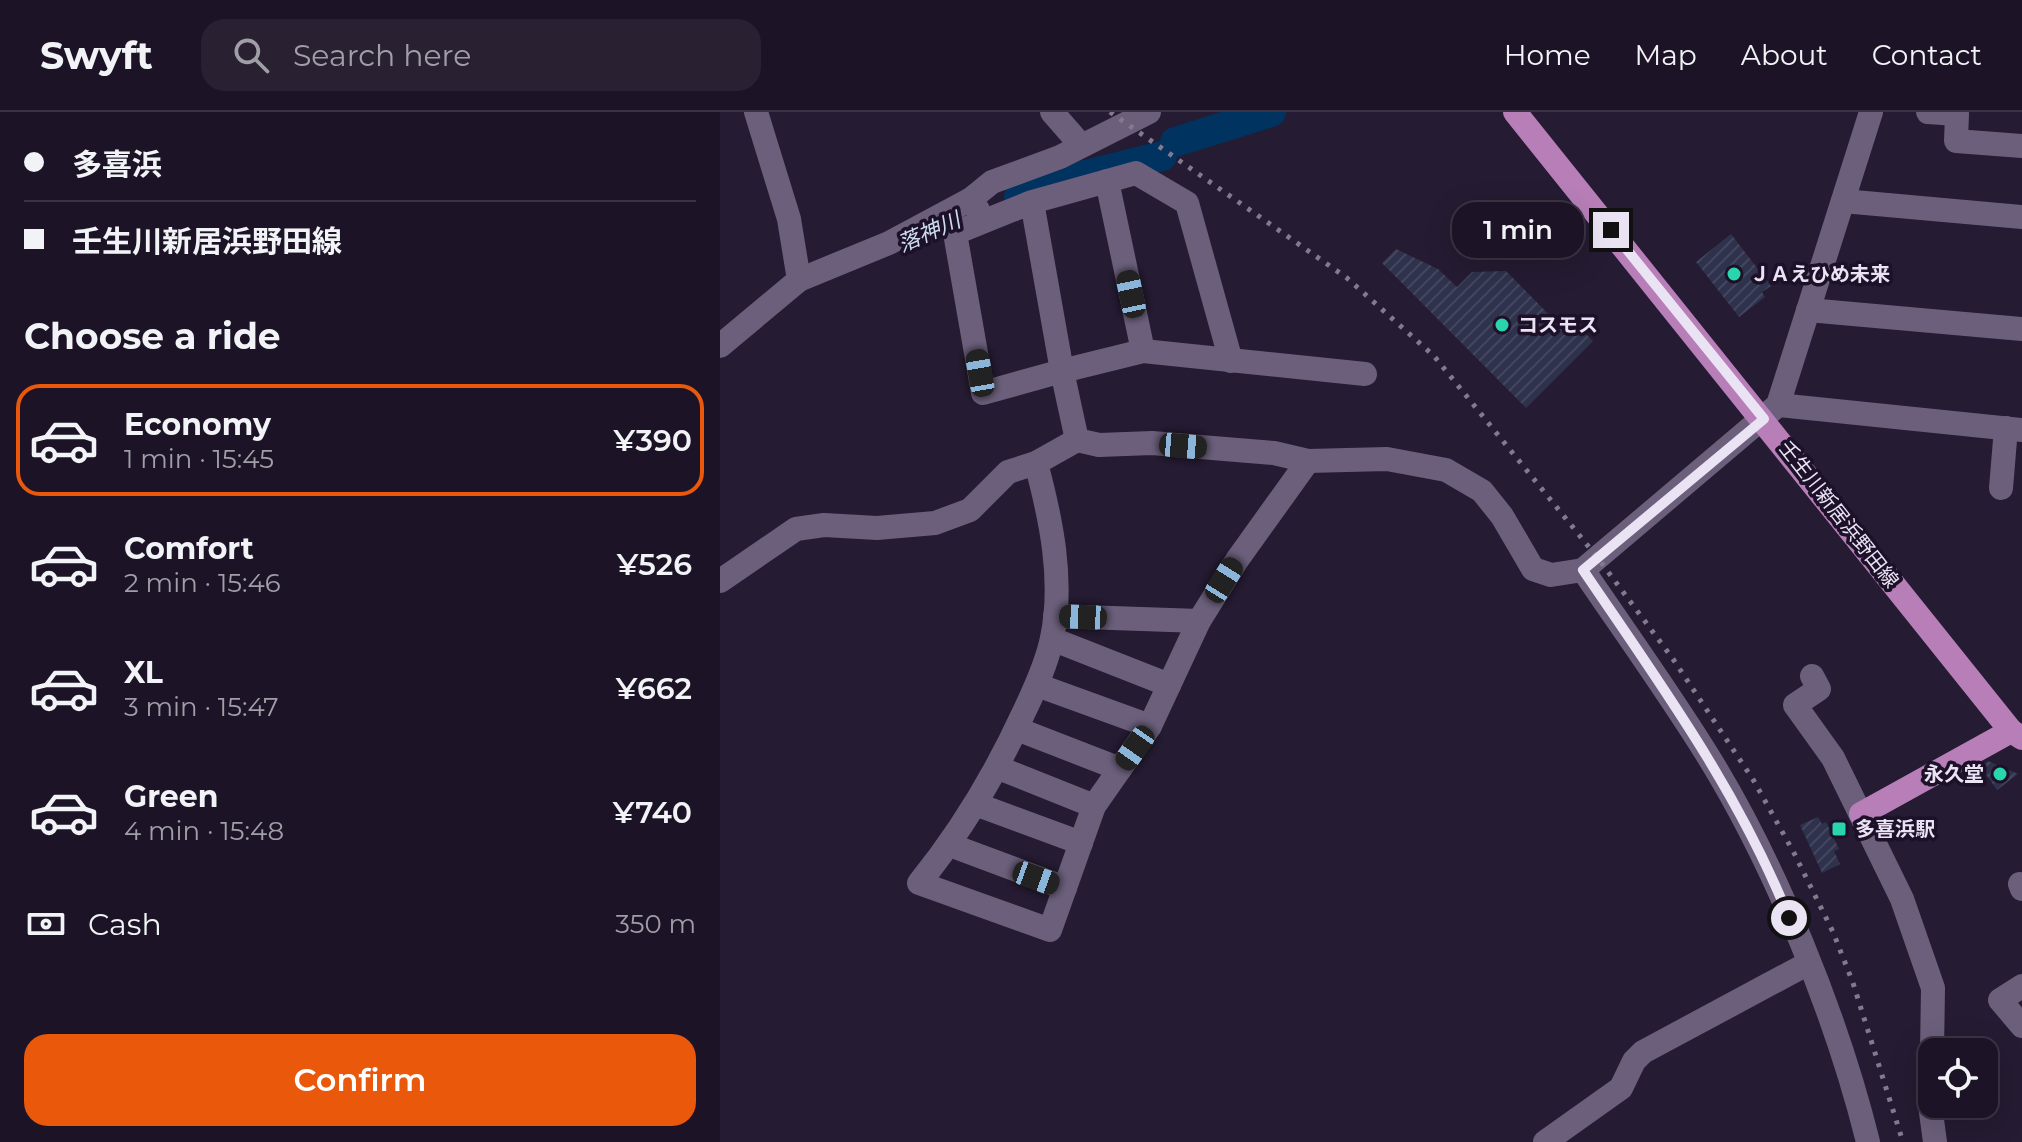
<!DOCTYPE html>
<html lang="en">
<head>
<meta charset="utf-8">
<style>
  body { margin:0; font-family:Montserrat,"Noto Sans JP",sans-serif; background:#292132; color:#f1f3f6; height:100vh; display:flex; flex-direction:column; font-size:30px; white-space:nowrap }
  * { box-sizing:border-box; margin:0 }
  p { font-size:26px; color:#a09ea7 }
  .icon { flex:none; width:44px; height:44px; fill:none; stroke:currentColor; stroke-width:2; stroke-linecap:round; stroke-linejoin:round }
  .map { position:relative; flex:1; overflow:hidden }
  .side { display:flex; flex-direction:column; background:#1c1426; width:720px }
  .side>* { flex:none }
  .hud { display:grid; align-content:center; height:176px; padding:0 24px; background:#1c1426 }
  .fabs { position:absolute; left:1198px; top:926px; display:grid; gap:16px }
  .fabs a { display:grid; place-items:center; width:80px; height:80px; border-radius:16px; background:#1c1426; box-shadow:0 8px 32px #0002,0 0 0 2px #3a3343; font-size:40px }
  .end { position:absolute; width:36px; height:36px; margin:-18px; border:10px solid #eae3f4; background:#111; box-shadow:0 0 0 4px #111 }
  .from { border-radius:50% }
  .bubble { position:absolute; height:56px; border-radius:24px; background:#1c1426; box-shadow:0 8px 32px #0002,0 0 0 2px #3a3343; font-size:26px; font-weight:600; line-height:56px; text-align:center }
  .car { position:absolute; width:24px; height:48px; margin:-24px -12px; border-radius:10px; box-shadow:0 0 6px 2px #0007; background:linear-gradient(#222 24%,#8ab4d8 0 40%,#222 0 76%,#8ab4d8 0 86%,#222 0) }
  .hud b { display:flex; align-items:center; gap:28px; height:76px; font-size:30px }
  .hud b+b { border-top:2px solid #3a3343 }
  .hud i { width:20px; height:20px; background:#f1f3f6 }
  ul { padding:0; list-style:none }
  li { display:flex; align-items:center; gap:24px; height:112px; margin:0 16px 12px; padding:0 8px; border:4px solid transparent; border-radius:24px }
  li div { flex:1 }
  li b { display:block; font-size:30px }
  li em { font-style:normal; font-weight:600 }
  li.on { border-color:#ea580c }
  li>.icon { width:72px; height:72px; stroke-width:1.5 }
  h2 { padding:0 24px; font-size:36px; line-height:96px }
  .pay { display:flex; align-items:center; gap:20px; height:88px; padding:0 24px; font-size:30px }
  .pay p { margin-inline-start:auto }
  .cta { display:flex; gap:16px; margin-top:auto; padding:16px 24px }
  .cta a { flex:1; height:92px; border-radius:24px; background:#ea580c; color:#fff; font-size:32px; font-weight:600; line-height:92px; text-align:center }
  header { display:flex; align-items:center; gap:48px; box-sizing:border-box; height:112px; padding:0 40px; background:#1c1426; border-bottom:2px solid #3a3343 }
  header strong { font-size:38px }
  nav { display:flex; gap:44px; margin-inline-start:auto; font-size:28px }
  .search { width:560px; height:72px; background:#292132; display:flex; align-items:center; gap:20px; box-sizing:border-box; padding:0 28px; border-radius:24px; color:#a09ea7; font-size:30px }
  main { display:flex; flex:1; min-height:0 }
  .map>svg:first-child { display:block }
</style>
</head>
<body>
<header>
<strong>Swyft</strong>
<div class="search"><svg class="icon" aria-label="search" viewBox="0 0 24 24"><circle cx="10" cy="10" r="6"/><path d="M15 15l6 6"/></svg>Search here</div>
<nav><a>Home</a><a>Map</a><a>About</a><a>Contact</a></nav>
</header>
<main>
<section class="side">
<div class="hud">
<b><i class="from"></i>多喜浜</b>
<b><i></i>壬生川新居浜野田線</b>
</div>
<h2>Choose a ride</h2>
<ul>
<li class="on"><svg class="icon" aria-label="car" viewBox="0 0 24 24"><path d="M5 17H2v-5l4-1 3-4h7l3 4 3 1v5h-3M9 17h6M6 11h13"/><circle cx="7" cy="17" r="2"/><circle cx="17" cy="17" r="2"/></svg><div><b>Economy</b><p>1 min · 15:45</p></div><em>¥390</em></li>
<li><svg class="icon" aria-label="car" viewBox="0 0 24 24"><path d="M5 17H2v-5l4-1 3-4h7l3 4 3 1v5h-3M9 17h6M6 11h13"/><circle cx="7" cy="17" r="2"/><circle cx="17" cy="17" r="2"/></svg><div><b>Comfort</b><p>2 min · 15:46</p></div><em>¥526</em></li>
<li><svg class="icon" aria-label="car" viewBox="0 0 24 24"><path d="M5 17H2v-5l4-1 3-4h7l3 4 3 1v5h-3M9 17h6M6 11h13"/><circle cx="7" cy="17" r="2"/><circle cx="17" cy="17" r="2"/></svg><div><b>XL</b><p>3 min · 15:47</p></div><em>¥662</em></li>
<li><svg class="icon" aria-label="car" viewBox="0 0 24 24"><path d="M5 17H2v-5l4-1 3-4h7l3 4 3 1v5h-3M9 17h6M6 11h13"/><circle cx="7" cy="17" r="2"/><circle cx="17" cy="17" r="2"/></svg><div><b>Green</b><p>4 min · 15:48</p></div><em>¥740</em></li>
</ul>
<div class="pay"><svg class="icon" aria-label="cash" viewBox="0 0 24 24"><path d="M3 7h18v10H3z"/><circle cx="12" cy="12" r="2"/></svg>Cash<p>350 m</p></div>
<div class="cta"><a>Confirm</a></div>
</section>
<div class="map">
<svg width="1302" height="1030" viewBox="0 0 1302 1030">
  <defs>
    <pattern id="building-hatch" width="6" height="6" patternUnits="userSpaceOnUse" patternTransform="scale(2)"><rect width="6" height="6" fill="#2f324c"/><path d="M-1 1l2-2M0 6l6-6M5 7l2-2" fill="none" stroke="#43465e"/></pattern>
  </defs>
  <rect width="100%" height="100%" fill="#251b32"/>
  <g fill="none" stroke-linecap="round" stroke-linejoin="round">
    <g stroke="#003360" stroke-width="30">
      <path d="M455,30L551,0"/>
      <path d="M299,85L345,68L442,44"/>
    </g>
  </g>
  <g fill="url(#building-hatch)">
    <path d="M1011,122L1051,174L1042,180L1045,185L1019,205L976,150Z"/>
    <path d="M676,137L718,157L737,175L752,160L786,159L844,218L853,209L873,229L806,296L662,151Z"/>
    <path d="M1268,649L1298,662L1277,678L1260,654Z"/>
    <path d="M1098,705L1102,712L1106,710L1119,737L1114,739L1120,752L1102,761L1080,713Z"/>
  </g>
  <g fill="none" stroke-linecap="round" stroke-linejoin="round">
    <g stroke="#6b5f7b" stroke-width="24">
      <path d="M36,0L69,107L79,168"/>
      <path d="M332,0L360,32"/>
      <path d="M1208,0L1237,2L1236,29L1302,34"/>
      <path d="M387,69L423,239"/>
      <path d="M1123,89L1302,105"/>
      <path d="M312,90L342,259L263,281L235,121L312,90L416,61L467,91L511,249"/>
      <path d="M258,98L251,87L272,70L340,45L429,0"/>
      <path d="M1088,198L1302,217"/>
      <path d="M0,234L79,168L169,131L251,87"/>
      <path d="M1058,293L1302,318"/>
      <path d="M357,328L379,333L432,331L554,341L588,349L667,347L726,358L762,379L782,404L813,457L831,463L863,458"/>
      <path d="M316,351C331,407 344,468 332,526C327,551 315,577 304,600C275,663 243,717 199,771L330,818L374,694L430,614L479,509"/>
      <path d="M1281,376L1286,316"/>
      <path d="M0,469L76,417L104,413L157,416L215,411L250,398L288,360L316,351L357,328L342,259L423,239L645,262"/>
      <path d="M335,504L479,509L517,448L588,349"/>
      <path d="M332,527L449,573"/>
      <path d="M1092,564L1099,577L1075,593L1113,646L1182,787L1213,876L1212,940"/>
      <path d="M317,573L430,614"/>
      <path d="M297,617L400,657"/>
      <path d="M279,656L374,694"/>
      <path d="M258,693L361,731"/>
      <path d="M230,733L345,776"/>
      <path d="M1300,772L1302,777"/>
      <path d="M1302,874L1280,888L1302,914"/>
      <path d="M1212,943L1208,978L1215,1030"/>
      <path d="M825,1030L901,976L914,949L923,940L1087,852"/>
      <path d="M1148,1030C1117,905 1056,754 988,644C949,581 905,520 863,458L1058,293L1151,0"/>
    </g>
    <g stroke="#b77eb8" stroke-width="24">
      <path d="M795,0L1291,619L1302,626"/>
      <path d="M1141,702L1291,619"/>
    </g>
    <path stroke="#837a8f" stroke-width="5" stroke-dasharray="4 8" stroke-linecap="butt" d="M390,0L627,166L714,244L877,445L953,547L1034,669L1074,741L1113,820L1133,871L1183,1030"/>
  </g>
  <g fill="none" stroke-linecap="round" stroke-linejoin="round">
    <path stroke="#eae3f4" stroke-width="10" d="M891,118L1044,307L863,458C939,570 1019,680 1069,806"/>
  </g>
  <g fill="#29d5ad" stroke="#1c1128" stroke-width="3">
    <circle cx="1014" cy="162" r="8"/>
    <circle cx="782" cy="213" r="8"/>
    <circle cx="1280" cy="662" r="8"/>
    <rect x="1111" y="709" width="16" height="16" rx="4"/>
  </g>
  <g text-anchor="middle" dominant-baseline="central" stroke-width="7" stroke-linejoin="round" paint-order="stroke">
    <g font-size="20" font-weight="bold" fill="#eae3f4" stroke="#1c1128" text-anchor="start">
      <text x="1030" y="162">ＪＡえひめ未来</text>
      <text x="798" y="213">コスモス</text>
      <text x="1264" y="662" text-anchor="end">永久堂</text>
      <text x="1135" y="717">多喜浜駅</text>
    </g>
    <g font-size="20" fill="#eae3f4" stroke="#1c1128">
      <text transform="translate(1119 402) rotate(52)">壬生川新居浜野田線</text>
    </g>
    <g font-size="22" font-style="italic" fill="#cdddef" stroke="#1c1128">
      <text transform="translate(209 120) rotate(-24)">落神川</text>
    </g>
  </g>
</svg>
<div class="fabs">
<a><svg class="icon" aria-label="locate" viewBox="0 0 24 24"><circle cx="12" cy="12" r="6"/><path d="M12 2v4M12 18v4M2 12h4M18 12h4"/></svg></a>
</div>
<i class="end from" style="left:1069px;top:806px"></i>
<i class="end" style="left:891px;top:118px"></i>
<div class="bubble" style="left:732px;top:90px;width:132px">1 min</div>
<i class="car" style="left:411px;top:182px;rotate:348deg"></i>
<i class="car" style="left:260px;top:261px;rotate:350deg"></i>
<i class="car" style="left:463px;top:334px;rotate:95deg"></i>
<i class="car" style="left:504px;top:468px;rotate:32deg"></i>
<i class="car" style="left:363px;top:505px;rotate:272deg"></i>
<i class="car" style="left:415px;top:636px;rotate:215deg"></i>
<i class="car" style="left:316px;top:766px;rotate:110deg"></i>
</div>
</main>
</body>
</html>
